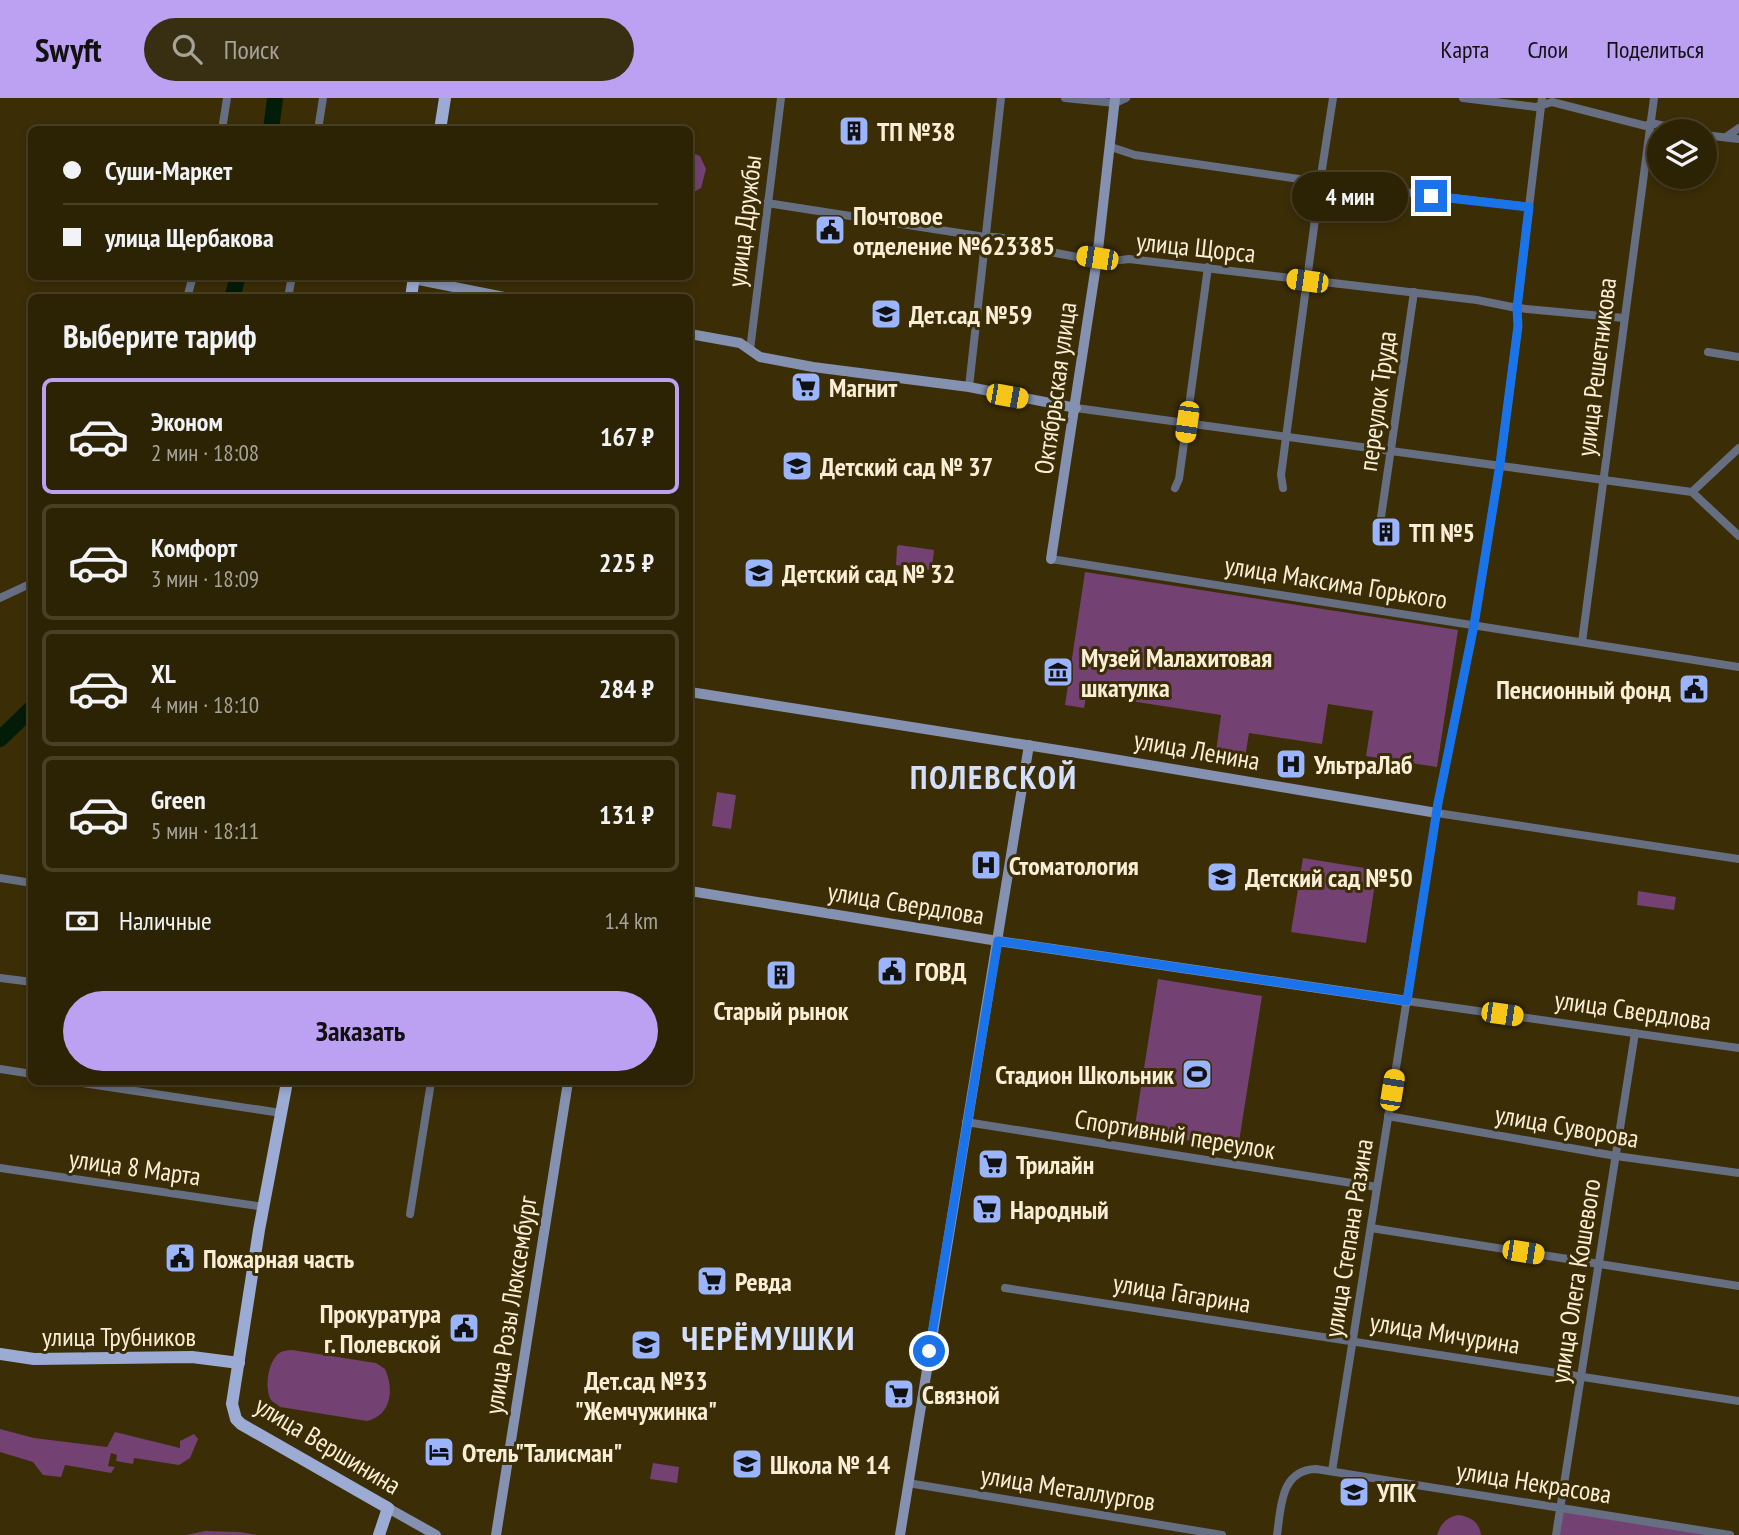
<!DOCTYPE html>
<html lang="ru">
<head>
<meta charset="utf-8">
<style>
  body { margin:0; font-family:"PT Sans Narrow",sans-serif; background:#382f13; color:#f1f3f6; height:100vh; display:flex; flex-direction:column; font-size:26px; white-space:nowrap }
  * { box-sizing:border-box; margin:0 }
  p { font-size:23px; color:#a6a49a }
  .icon { flex:none; width:38px; height:38px; fill:none; stroke:currentColor; stroke-width:2; stroke-linecap:round; stroke-linejoin:round }
  .map { position:relative; flex:1; overflow:hidden }
  .drawer { position:absolute; left:28px; top:196px; width:665px; height:791px; display:flex; flex-direction:column; background:#2c2204; border-radius:10px; box-shadow:0 4px 10px #0003,0 0 0 2px #483f26 }
  .drawer>* { flex:none }
  .top-card { position:absolute; left:28px; top:28px; width:665px; height:154px; border-radius:10px; box-shadow:0 4px 10px #0003,0 0 0 2px #483f26; display:grid; align-content:center; height:154px; padding:0 35px; background:#2c2204 }
  .fabs { position:absolute; left:1647px; top:21px; display:grid; gap:14px }
  .fabs a { display:grid; place-items:center; width:70px; height:70px; border-radius:50%; background:#2c2204; box-shadow:0 4px 10px #0003,0 0 0 2px #483f26; font-size:35px }
  .end { position:absolute; width:32px; height:32px; margin:-16px; border:9px solid #1a73e8; background:#fff; box-shadow:0 0 0 4px #fff }
  .from { border-radius:50% }
  .bubble { position:absolute; height:49px; border-radius:24px; background:#2c2204; box-shadow:0 4px 10px #0003,0 0 0 2px #483f26; font-size:23px; font-weight:700; line-height:49px; text-align:center }
  .car { position:absolute; width:21px; height:42px; margin:-21px -10px; border-radius:9px; box-shadow:0 0 5px 2px #0007; background:linear-gradient(#f5c518 24%,#345 0 40%,#f5c518 0 76%,#345 0 86%,#f5c518 0) }
  .top-card b { display:flex; align-items:center; gap:24px; height:66px; font-size:26px }
  .top-card b+b { border-top:2px solid #483f26 }
  .top-card i { width:18px; height:18px; background:#f1f3f6 }
  ul { padding:0; list-style:none }
  li { display:flex; align-items:center; gap:21px; height:116px; margin:0 14px 10px; padding:0 21px; border:4px solid #483f26; border-radius:10px }
  li div { flex:1 }
  li b { display:block; font-size:26px }
  li em { font-style:normal; font-weight:700 }
  li.selected { border-color:#bca0f2 }
  li>.icon { width:63px; height:63px; stroke-width:1.5 }
  h2 { padding:0 35px; font-size:32px; line-height:84px }
  .pay { display:flex; align-items:center; gap:18px; height:77px; padding:0 35px; font-size:26px }
  .pay p { margin-inline-start:auto }
  .cta { display:flex; gap:14px; margin-top:auto; padding:14px 35px }
  .cta a { flex:1; height:80px; border-radius:42px; background:#bca0f2; color:#111; font-size:28px; font-weight:700; line-height:80px; text-align:center }
  header { display:flex; align-items:center; gap:42px; box-sizing:border-box; height:98px; padding:0 35px; background:#bca0f2; color:#111 }
  header strong { font-size:33px }
  nav { display:flex; gap:38px; margin-inline-start:auto; font-size:24px }
  .search { width:490px; height:63px; background:#382f13; display:flex; align-items:center; gap:18px; box-sizing:border-box; padding:0 24px; border-radius:38px; color:#a6a49a; font-size:26px }
  .map>svg:first-child { display:block }
</style>
</head>
<body>
<header>
<strong>Swyft</strong>
<div class="search"><svg class="icon" aria-label="search" viewBox="0 0 24 24"><circle cx="10" cy="10" r="6"/><path d="M15 15l6 6"/></svg>Поиск</div>
<nav><a>Карта</a><a>Слои</a><a>Поделиться</a></nav>
</header>
<div class="map">
<svg width="1739" height="1437" viewBox="0 0 1739 1437">
  <rect width="100%" height="100%" fill="#3b2d06"/>
  <g fill="#734172">
    <path d="M690,54L700,58L706,71L701,90L690,96Z"/>
    <path d="M899,447L934,452L932,470L931,472L896,467L897,449Z"/>
    <path d="M1085,474L1458,532L1437,669L1366,658L1373,613L1328,606L1322,646L1249,635L1244,666L1215,661L1221,617L1124,602L1126,589L1089,583L1084,610L1065,607Z"/>
    <path d="M717,694L736,697L731,731L712,728Z"/>
    <path d="M1303,760L1377,772L1366,845L1291,834Z"/>
    <path d="M1638,793L1676,799L1674,812L1637,807Z"/>
    <path d="M1158,881L1262,898L1238,1050L1134,1034Z"/>
    <path d="M292,1252L376,1265L385,1271C394,1291 392,1317 367,1323L280,1309C278,1307 273,1304 271,1302C264,1290 268,1261 281,1254C282,1253 290,1252 292,1252Z"/>
    <path d="M0,1331L34,1340L107,1349L115,1334L180,1350V1343L194,1336L198,1341L190,1360L179,1367L134,1360L133,1366L116,1363L117,1357L111,1355L108,1368L115,1369L111,1375L65,1367L61,1379L43,1377L33,1364L0,1354Z"/>
    <path d="M653,1365L679,1369L677,1385L650,1381Z"/>
    <path d="M1563,1413L1711,1437H1559Z"/>
    <path d="M1458,1417C1470,1419 1479,1423 1481,1437H1437C1441,1425 1446,1420 1458,1417Z"/>
    <path d="M205,1433L240,1434L257,1437H186Z"/>
  </g>
  <g fill="none" stroke-linecap="round" stroke-linejoin="round">
    <g stroke="#031c08" stroke-width="16">
      <path d="M271,32L275,0"/>
      <path d="M232,200L238,178"/>
      <path d="M0,641L32,610"/>
    </g>
    <g stroke="#666e81" stroke-width="8">
      <path d="M1065,0L1115,5L1126,0"/>
      <path d="M1463,0L1536,9L1552,4L1646,28L1651,25L1688,33"/>
      <path d="M222,32L227,0"/>
      <path d="M318,32L323,0"/>
      <path d="M1704,37L1739,41"/>
      <path d="M1726,39L1739,30"/>
      <path d="M1111,49L1135,57L1320,84"/>
      <path d="M1321,79L1334,77L1363,81L1386,92L1529,109"/>
      <path d="M767,105L985,139C1008,137 1029,149 1051,154C1075,159 1105,165 1129,161L1477,202L1517,210L1624,220"/>
      <path d="M404,178L414,181"/>
      <path d="M187,200L193,178"/>
      <path d="M288,200L292,178"/>
      <path d="M750,252L781,0"/>
      <path d="M1708,254L1739,259"/>
      <path d="M969,289L1001,0"/>
      <path d="M1076,310L1692,394L1739,438"/>
      <path d="M1175,390L1179,381L1208,169"/>
      <path d="M1283,390L1281,377L1320,84L1333,0"/>
      <path d="M1692,394L1739,350"/>
      <path d="M1381,419L1414,194"/>
      <path d="M1051,461L1739,569"/>
      <path d="M0,500L32,485"/>
      <path d="M1582,544L1654,0"/>
      <path d="M1437,715L1739,761"/>
      <path d="M0,780L32,785"/>
      <path d="M0,880L32,884"/>
      <path d="M1407,903L1739,950"/>
      <path d="M0,971L32,976"/>
      <path d="M76,984L281,1015"/>
      <path d="M1388,1018L1616,1058L1739,1075"/>
      <path d="M966,1024L1377,1089"/>
      <path d="M0,1070L264,1109"/>
      <path d="M410,1116L431,984"/>
      <path d="M1371,1130L1739,1188"/>
      <path d="M1005,1190L1739,1303"/>
      <path d="M1332,1373L1438,705L1474,527L1500,366L1518,228L1517,210L1542,0"/>
      <path d="M908,1385L1222,1437"/>
      <path d="M1277,1437C1281,1410 1280,1372 1316,1371L1730,1437"/>
      <path d="M1556,1437L1635,935"/>
    </g>
    <g stroke="#8491b0" stroke-width="10">
      <path d="M414,181L509,200"/>
      <path d="M690,236L740,245L760,259L813,269L969,289L1076,310"/>
      <path d="M1051,461L1097,161L1115,0"/>
      <path d="M690,594L1077,655L1437,715"/>
      <path d="M690,793L998,843L1407,903"/>
      <path d="M388,1410L436,1437"/>
      <path d="M496,1437L568,984"/>
      <path d="M900,1437L1029,647"/>
    </g>
    <g stroke="#9babd3" stroke-width="12">
      <path d="M440,32L445,0"/>
      <path d="M411,200L414,178"/>
      <path d="M287,984L259,1132L232,1306L236,1321L241,1326L388,1410L379,1437"/>
      <path d="M0,1256L34,1261L192,1259L239,1265"/>
    </g>
  </g>
  <g fill="none" stroke-linecap="round" stroke-linejoin="round">
    <path stroke="#1a73e8" stroke-width="9" d="M929,1253L998,843L1407,903L1438,705L1474,527L1500,366L1518,228L1517,210L1529,109L1431,98"/>
  </g>
  <defs>
    <g id="building-square" transform="scale(1.575)"><rect x="-9" y="-9" width="18" height="18" rx="4" fill="#9ab5fd" stroke="#3b2d06"/><path d="M-4-6H4V6H1V3H-1V6H-4ZM-2.5-4.3h1.7v1.8h-1.7ZM.8-4.3h1.7v1.8H.8ZM-2.5-1h1.7V.8h-1.7ZM.8-1h1.7V.8H.8Z" fill="#111"/></g>
    <g id="civic-square" transform="scale(1.575)"><rect x="-9" y="-9" width="18" height="18" rx="4" fill="#9ab5fd" stroke="#3b2d06"/><path d="M-.6-6.5H3V-4.5H.6V-3L4-1V1h2V6H-6V1h2V-1L-.6-3ZM-1.2 2.5V6h2.4V2.5Z" fill="#111"/></g>
    <g id="school-square" transform="scale(1.575)"><rect x="-9" y="-9" width="18" height="18" rx="4" fill="#9ab5fd" stroke="#3b2d06"/><path d="M0-5L7-2L0 1L-7-2ZM-4 1L0 2.5L4 1V4Q0 6-4 4Z" fill="#111"/></g>
    <g id="supermarket-square" transform="scale(1.575)"><rect x="-9" y="-9" width="18" height="18" rx="4" fill="#9ab5fd" stroke="#3b2d06"/><path d="M-6-5.5h2.5l.6 2H6L4.5 2H-2.5L-4.4-4H-6ZM-1.5 3.2a1.3 1.3 0 1 0 .1 0ZM3 3.2a1.3 1.3 0 1 0 .1 0Z" fill="#111"/></g>
    <g id="museum-square" transform="scale(1.575)"><rect x="-9" y="-9" width="18" height="18" rx="4" fill="#9ab5fd" stroke="#3b2d06"/><path d="M0-6L6-3V-2H-6V-3ZM-5-1h2V3h-2ZM-1-1h2V3h-2ZM3-1h2V3H3ZM-6 4H6V6H-6Z" fill="#111"/></g>
    <g id="hospital-square" transform="scale(1.575)"><rect x="-9" y="-9" width="18" height="18" rx="4" fill="#9ab5fd" stroke="#3b2d06"/><path d="M-5-5h3v3.5h4V-5h3V5h-3V1.5h-4V5h-3Z" fill="#111"/></g>
    <g id="stadium-square" transform="scale(1.575)"><rect x="-9" y="-9" width="18" height="18" rx="4" fill="#9ab5fd" stroke="#3b2d06"/><path d="M0-5a6.5 5 0 1 0 0 10a6.5 5 0 1 0 0-10ZM-3.5-1.8h7v3.6h-7Z" fill="#111"/></g>
    <g id="hotel-square" transform="scale(1.575)"><rect x="-9" y="-9" width="18" height="18" rx="4" fill="#9ab5fd" stroke="#3b2d06"/><path d="M-6-4.5h1.5V1H6V5H4.5V3h-9V5H-6ZM-4 0a1.8 1.8 0 1 1 3.6 0ZM.5 0V-2.5h3Q6-2.5 6 0Z" fill="#111"/></g>
  </defs>
  <g fill-rule="evenodd">
    <use href="#building-square" x="854" y="33"/>
    <use href="#civic-square" x="830" y="132"/>
    <use href="#school-square" x="886" y="216"/>
    <use href="#supermarket-square" x="806" y="289"/>
    <use href="#school-square" x="797" y="368"/>
    <use href="#building-square" x="1386" y="434"/>
    <use href="#school-square" x="759" y="475"/>
    <use href="#museum-square" x="1058" y="574"/>
    <use href="#civic-square" x="1694" y="591"/>
    <use href="#hospital-square" x="1291" y="666"/>
    <use href="#hospital-square" x="986" y="767"/>
    <use href="#school-square" x="1222" y="779"/>
    <use href="#civic-square" x="892" y="873"/>
    <use href="#building-square" x="781" y="877"/>
    <use href="#stadium-square" x="1197" y="976"/>
    <use href="#supermarket-square" x="993" y="1066"/>
    <use href="#supermarket-square" x="987" y="1111"/>
    <use href="#civic-square" x="180" y="1160"/>
    <use href="#supermarket-square" x="712" y="1183"/>
    <use href="#civic-square" x="464" y="1230"/>
    <use href="#school-square" x="646" y="1247"/>
    <use href="#supermarket-square" x="899" y="1296"/>
    <use href="#hotel-square" x="439" y="1354"/>
    <use href="#school-square" x="747" y="1366"/>
    <use href="#school-square" x="1354" y="1394"/>
  </g>
  <g text-anchor="middle" dominant-baseline="central" stroke-width="6" stroke-linejoin="round" paint-order="stroke">
    <g font-size="26" font-weight="bold" fill="#faefd6" stroke="#3b2d06" text-anchor="start">
      <text x="877" y="33">ТП №38</text>
      <text x="853" y="117">Почтовое<tspan x="853" dy="30">отделение №623385</tspan></text>
      <text x="909" y="216">Дет.сад №59</text>
      <text x="829" y="289">Магнит</text>
      <text x="820" y="368">Детский сад № 37</text>
      <text x="1409" y="434">ТП №5</text>
      <text x="782" y="475">Детский сад № 32</text>
      <text x="1081" y="559">Музей Малахитовая<tspan x="1081" dy="30">шкатулка</tspan></text>
      <text x="1671" y="591" text-anchor="end">Пенсионный фонд</text>
      <text x="1314" y="666">УльтраЛаб</text>
      <text x="1009" y="767">Стоматология</text>
      <text x="1245" y="779">Детский сад №50</text>
      <text x="915" y="873">ГОВД</text>
      <text x="781" y="912" text-anchor="middle">Старый рынок</text>
      <text x="1174" y="976" text-anchor="end">Стадион Школьник</text>
      <text x="1016" y="1066">Трилайн</text>
      <text x="1010" y="1111">Народный</text>
      <text x="203" y="1160">Пожарная часть</text>
      <text x="735" y="1183">Ревда</text>
      <text x="441" y="1215" text-anchor="end">Прокуратура<tspan x="441" dy="30">г. Полевской</tspan></text>
      <text x="646" y="1282" text-anchor="middle">Дет.сад №33<tspan x="646" dy="30">"Жемчужинка"</tspan></text>
      <text x="922" y="1296">Связной</text>
      <text x="462" y="1354">Отель"Талисман"</text>
      <text x="770" y="1366">Школа № 14</text>
      <text x="1377" y="1394">УПК</text>
    </g>
    <g font-size="26" fill="#faefd6" stroke="#3b2d06">
      <text transform="translate(744 123) rotate(-83)">улица Дружбы</text>
      <text transform="translate(1196 149) rotate(6)">улица Щорса</text>
      <text transform="translate(1596 269) rotate(-83)">улица Решетникова</text>
      <text transform="translate(1055 290) rotate(-82)">Октябрьская улица</text>
      <text transform="translate(1377 303) rotate(-82)">переулок Труда</text>
      <text transform="translate(1336 484) rotate(9)">улица Максима Горького</text>
      <text transform="translate(1197 652) rotate(10)">улица Ленина</text>
      <text transform="translate(906 805) rotate(9)">улица Свердлова</text>
      <text transform="translate(1633 912) rotate(8)">улица Свердлова</text>
      <text transform="translate(1567 1028) rotate(10)">улица Суворова</text>
      <text transform="translate(1175 1036) rotate(9)">Спортивный переулок</text>
      <text transform="translate(135 1069) rotate(8)">улица 8 Марта</text>
      <text transform="translate(1348 1140) rotate(-81)">улица Степана Разина</text>
      <text transform="translate(1575 1183) rotate(-81)">улица Олега Кошевого</text>
      <text transform="translate(1182 1195) rotate(9)">улица Гагарина</text>
      <text transform="translate(510 1207) rotate(-81)">улица Розы Люксембург</text>
      <text transform="translate(1445 1235) rotate(9)">улица Мичурина</text>
      <text x="119" y="1238">улица Трубников</text>
      <text transform="translate(328 1347) rotate(31)">улица Вершинина</text>
      <text transform="translate(1534 1384) rotate(9)">улица Некрасова</text>
      <text transform="translate(1068 1390) rotate(9)">улица Металлургов</text>
    </g>
    <g font-size="33" font-weight="bold" letter-spacing="2" fill="#d4dffb" stroke="#3b2d06">
      <text x="994" y="678">ПОЛЕВСКОЙ</text>
      <text x="769" y="1239">ЧЕРЁМУШКИ</text>
    </g>
  </g>
</svg>
<div class="fabs">
<a><svg class="icon" aria-label="layers" viewBox="0 0 24 24"><path d="M12 4l9 5-9 5-9-5zM3 14l9 5 9-5"/></svg></a>
</div>
<i class="end from" style="left:929px;top:1253px"></i>
<i class="end" style="left:1431px;top:98px"></i>
<div class="bubble" style="left:1292px;top:74px;width:116px">4 мин</div>
<i class="car" style="left:1097px;top:160px;rotate:279deg"></i>
<i class="car" style="left:1307px;top:183px;rotate:278deg"></i>
<i class="car" style="left:1007px;top:298px;rotate:100deg"></i>
<i class="car" style="left:1187px;top:324px;rotate:188deg"></i>
<i class="car" style="left:1502px;top:916px;rotate:98deg"></i>
<i class="car" style="left:1392px;top:992px;rotate:9deg"></i>
<i class="car" style="left:1523px;top:1154px;rotate:99deg"></i>
<div class="top-card">
<b><i class="from"></i>Суши-Маркет</b>
<b><i></i>улица Щербакова</b>
</div>
<section class="drawer">
<h2>Выберите тариф</h2>
<ul>
<li class="selected"><svg class="icon" aria-label="car" viewBox="0 0 24 24"><path d="M5 17H2v-5l4-1 3-4h7l3 4 3 1v5h-3M9 17h6M6 11h13"/><circle cx="7" cy="17" r="2"/><circle cx="17" cy="17" r="2"/></svg><div><b>Эконом</b><p>2 мин · 18:08</p></div><em>167 ₽</em></li>
<li><svg class="icon" aria-label="car" viewBox="0 0 24 24"><path d="M5 17H2v-5l4-1 3-4h7l3 4 3 1v5h-3M9 17h6M6 11h13"/><circle cx="7" cy="17" r="2"/><circle cx="17" cy="17" r="2"/></svg><div><b>Комфорт</b><p>3 мин · 18:09</p></div><em>225 ₽</em></li>
<li><svg class="icon" aria-label="car" viewBox="0 0 24 24"><path d="M5 17H2v-5l4-1 3-4h7l3 4 3 1v5h-3M9 17h6M6 11h13"/><circle cx="7" cy="17" r="2"/><circle cx="17" cy="17" r="2"/></svg><div><b>XL</b><p>4 мин · 18:10</p></div><em>284 ₽</em></li>
<li><svg class="icon" aria-label="car" viewBox="0 0 24 24"><path d="M5 17H2v-5l4-1 3-4h7l3 4 3 1v5h-3M9 17h6M6 11h13"/><circle cx="7" cy="17" r="2"/><circle cx="17" cy="17" r="2"/></svg><div><b>Green</b><p>5 мин · 18:11</p></div><em>131 ₽</em></li>
</ul>
<div class="pay"><svg class="icon" aria-label="cash" viewBox="0 0 24 24"><path d="M3 7h18v10H3z"/><circle cx="12" cy="12" r="2"/></svg>Наличные<p>1.4 km</p></div>
<div class="cta"><a>Заказать</a></div>
</section>
</div>
</body>
</html>
